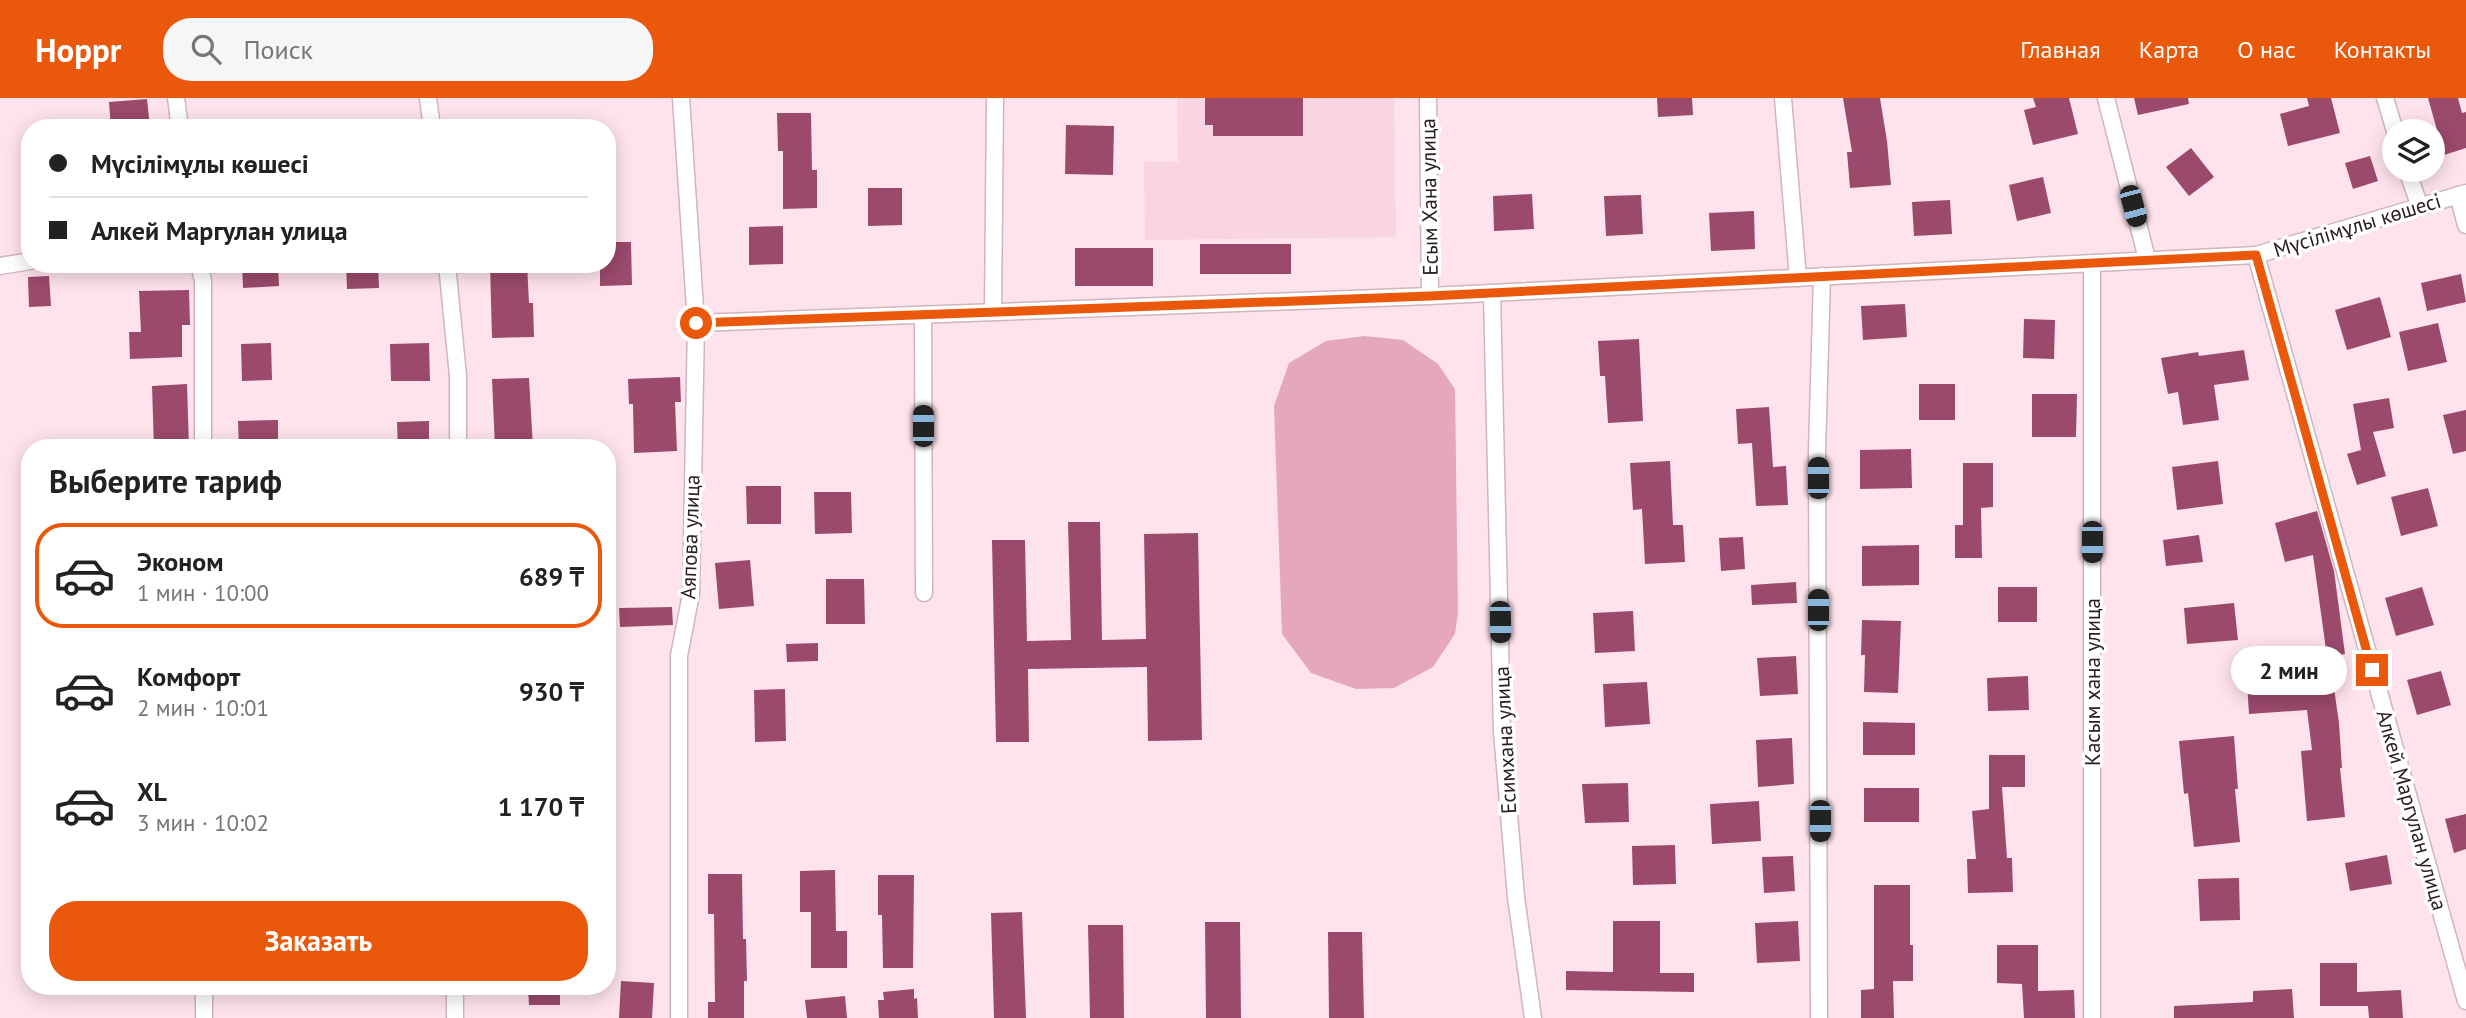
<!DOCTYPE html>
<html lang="ru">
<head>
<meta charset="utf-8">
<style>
  body { margin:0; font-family:"PT Sans",sans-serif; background:#f6f6f6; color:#222; height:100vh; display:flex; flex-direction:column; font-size:26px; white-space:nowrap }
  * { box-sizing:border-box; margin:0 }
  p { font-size:23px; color:#767676 }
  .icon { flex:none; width:38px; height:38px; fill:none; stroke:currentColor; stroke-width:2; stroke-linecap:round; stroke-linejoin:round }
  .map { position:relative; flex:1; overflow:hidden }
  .sheet { position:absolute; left:21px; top:341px; width:595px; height:556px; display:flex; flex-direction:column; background:#fff; border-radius:28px; box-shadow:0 4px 18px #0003 }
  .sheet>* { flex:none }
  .banner { position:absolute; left:21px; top:21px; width:595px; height:154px; border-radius:28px; box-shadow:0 4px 18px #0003; display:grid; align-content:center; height:154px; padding:0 28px; background:#fff }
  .tools { position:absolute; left:2382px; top:21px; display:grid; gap:14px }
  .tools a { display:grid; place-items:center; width:63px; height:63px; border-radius:50%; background:#fff; box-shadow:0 4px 18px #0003; font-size:35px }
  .end { position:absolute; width:32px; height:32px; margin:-16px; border:9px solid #ea580c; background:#fff; box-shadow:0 0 0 4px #fff }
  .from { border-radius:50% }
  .bubble { position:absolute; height:49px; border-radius:24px; background:#fff; box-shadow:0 4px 18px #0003; font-size:23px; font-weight:600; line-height:49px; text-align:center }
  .car { position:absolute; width:21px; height:42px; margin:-21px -10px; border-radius:9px; box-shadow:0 0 5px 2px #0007; background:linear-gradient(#222 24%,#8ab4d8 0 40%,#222 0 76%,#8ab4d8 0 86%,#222 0) }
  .banner b { display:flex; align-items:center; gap:24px; height:66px; font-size:26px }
  .banner b+b { border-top:2px solid #e0e0e0 }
  .banner i { width:18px; height:18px; background:#222 }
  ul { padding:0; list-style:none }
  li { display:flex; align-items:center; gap:21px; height:105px; margin:0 14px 10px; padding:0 14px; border:4px solid transparent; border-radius:28px }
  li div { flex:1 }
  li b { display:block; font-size:26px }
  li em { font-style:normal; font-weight:600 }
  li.selected { border-color:#ea580c }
  li>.icon { width:63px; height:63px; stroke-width:1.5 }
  h2 { padding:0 28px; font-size:32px; line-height:84px }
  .action { display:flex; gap:14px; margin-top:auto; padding:14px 28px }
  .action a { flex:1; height:80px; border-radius:28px; background:#ea580c; color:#fff; font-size:28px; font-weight:600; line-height:80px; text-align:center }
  header { display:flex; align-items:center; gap:42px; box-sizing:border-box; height:98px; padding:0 35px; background:#ea580c; color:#fff }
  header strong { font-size:33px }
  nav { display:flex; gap:38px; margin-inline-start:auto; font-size:24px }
  .search { width:490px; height:63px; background:#f6f6f6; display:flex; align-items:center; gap:18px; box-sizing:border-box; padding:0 24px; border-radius:28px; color:#767676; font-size:26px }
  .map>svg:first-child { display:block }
</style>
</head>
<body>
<header>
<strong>Hoppr</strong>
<div class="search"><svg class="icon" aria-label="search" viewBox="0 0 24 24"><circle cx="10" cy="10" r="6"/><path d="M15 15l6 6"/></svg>Поиск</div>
<nav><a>Главная</a><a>Карта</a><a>О нас</a><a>Контакты</a></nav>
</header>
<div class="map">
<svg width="2466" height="920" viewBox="0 0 2466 920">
  <rect width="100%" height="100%" fill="#fee3ec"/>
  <path fill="#f8d5e0" d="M1177,0H1394L1396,139L1145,142L1144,64H1178Z"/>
  <path fill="#e5a7bd" d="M1364,238L1403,242L1438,266L1455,291L1458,515L1455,536L1433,569L1394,590L1356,591L1311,575L1282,536L1274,308L1289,265L1326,243Z"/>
  <g fill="#9b4a6c">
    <path d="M1205,0H1303V38H1213V27H1205Z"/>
    <path d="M1657,0H1692L1693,17L1658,19Z"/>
    <path d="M1843,0H1880L1887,43L1891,87L1850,90L1847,54H1852Z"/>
    <path d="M2033,0H2069L2078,36L2033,47L2024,12L2036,9Z"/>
    <path d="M2134,0H2188L2189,6L2138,17Z"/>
    <path d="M2307,0H2331L2340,35L2288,48L2280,16L2309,8Z"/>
    <path d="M2428,0H2458L2462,15L2466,14V50L2444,57Z"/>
    <path d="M147,1L150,30H111L109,4Z"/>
    <path d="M777,15H811L812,72H817V110L783,111V53H778Z"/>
    <path d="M1066,27L1114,28L1113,77L1065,76Z"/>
    <path d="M2191,50L2214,79L2189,98L2166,69Z"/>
    <path d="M2370,58L2378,83L2353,91L2345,65Z"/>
    <path d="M2043,79L2051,115L2017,123L2009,87Z"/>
    <path d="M868,90H902V127L868,128Z"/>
    <path d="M1532,96L1534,131L1494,133L1493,98Z"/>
    <path d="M1641,97L1643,136L1606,138L1604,98Z"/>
    <path d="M1950,102L1952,136L1914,138L1912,104Z"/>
    <path d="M1754,113L1755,151L1711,153L1709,115Z"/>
    <path d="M783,128V166L749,167V129Z"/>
    <path d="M607,144H631L632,187L600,188V166H607Z"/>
    <rect x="1200" y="146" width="91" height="30"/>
    <rect x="1075" y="150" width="78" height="38"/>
    <path d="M242,166H278L279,188L243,190Z"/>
    <path d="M346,166H378L379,190L347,191Z"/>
    <path d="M490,166H527L529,205H533L534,239L492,240Z"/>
    <path d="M2461,176L2466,204L2427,213L2421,185Z"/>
    <path d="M49,178L51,208L29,209L28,179Z"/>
    <path d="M189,192L190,227H182V259L130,261L129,234H141L139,193Z"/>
    <path d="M2380,199L2391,239L2347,252L2335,212Z"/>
    <path d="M1905,206L1907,239L1863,242L1861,208Z"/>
    <path d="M2024,221L2055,222L2054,261L2023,260Z"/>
    <path d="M2438,225L2447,264L2408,273L2399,234Z"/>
    <path d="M1639,241L1643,323L1608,325L1605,278H1600L1598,243Z"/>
    <path d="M271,245L272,282L242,283L241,246Z"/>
    <path d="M429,245L430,283H391L390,246Z"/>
    <path d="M2244,252L2249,282L2214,287L2219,322L2183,327L2178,294L2168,296L2161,260L2198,254L2199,258Z"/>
    <path d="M680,279L681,304H675L677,353L634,355L633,306H629L628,281Z"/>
    <path d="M529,280L533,350H495L492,281Z"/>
    <path d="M187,286L189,350H154L152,288Z"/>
    <rect x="1919" y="286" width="36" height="36"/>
    <path d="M2032,296H2077L2076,339H2032Z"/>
    <path d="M2389,300L2394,330L2373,334L2386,378L2357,387L2347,356L2361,352L2353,306Z"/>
    <path d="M1769,309L1773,369L1786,368L1788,407L1756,408L1752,345L1738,346L1736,311Z"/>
    <path d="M2466,312V353L2453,356L2443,317Z"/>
    <path d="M278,322V350H239L238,323Z"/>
    <path d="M429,323V350H398L397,324Z"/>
    <path d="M1911,351L1912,390L1860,391V352Z"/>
    <path d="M1670,363L1673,427H1683L1685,464L1645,466L1642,411L1633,412L1630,365Z"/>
    <path d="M2218,363L2223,406L2177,412L2172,369Z"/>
    <path d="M1963,365H1993V409L1981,410L1982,460H1955V427H1963Z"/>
    <path d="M746,388H781V426H747Z"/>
    <path d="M2428,390L2438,428L2401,438L2391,399Z"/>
    <path d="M814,394H851L852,435L815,436Z"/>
    <path d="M2317,413L2334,473L2345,556L2327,559L2313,457L2285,464L2275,425Z"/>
    <path d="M1068,424H1100L1102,542L1146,541L1144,436L1198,435L1202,642L1148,643L1147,569L1028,571L1029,644H996L992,442H1025L1027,543L1071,542Z"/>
    <path d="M2199,437L2203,464L2166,468L2163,442Z"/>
    <path d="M1743,439L1745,471L1721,473L1719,440Z"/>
    <path d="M1919,447V487L1862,488V448Z"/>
    <path d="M750,462L754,508L719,511L715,465Z"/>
    <path d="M826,481H864L865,526H826Z"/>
    <path d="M1796,484L1797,505L1752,507L1751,487Z"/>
    <rect x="1998" y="489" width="39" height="35"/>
    <path d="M2422,489L2434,527L2396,538L2385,500Z"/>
    <path d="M2234,505L2238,542L2187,546L2184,510Z"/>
    <path d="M672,509L673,527L620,529L619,510Z"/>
    <path d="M1633,513L1635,553L1595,555L1593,515Z"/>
    <path d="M1862,522L1901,523L1898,595L1864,594L1865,557H1861Z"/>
    <path d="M818,545V563L787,564L786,546Z"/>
    <path d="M1796,558L1798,596L1760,598L1757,560Z"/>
    <path d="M2284,568L2285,597L2334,590L2339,625L2342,670H2340L2345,719L2307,723L2301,653L2312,652L2307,612L2249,616L2246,570Z"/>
    <path d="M2441,573L2451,607L2417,617L2407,582Z"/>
    <path d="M2028,578L2029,612L1988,613L1987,580Z"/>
    <path d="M1647,584L1650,626L1605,629L1603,586Z"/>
    <path d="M785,591L786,643L755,644L754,592Z"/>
    <path d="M1863,624L1915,625V657H1863Z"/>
    <path d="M2234,638L2238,691H2235L2240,744L2194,749L2188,695L2184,696L2179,643Z"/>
    <path d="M1792,640L1794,686L1758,689L1756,642Z"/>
    <path d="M1989,657H2025V689H2002L2007,760H2012L2013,794L1968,795L1967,761H1976L1972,713L1989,711Z"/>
    <path d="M1628,685L1629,724L1585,725L1582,686Z"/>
    <rect x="1864" y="690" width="55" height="34"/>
    <path d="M1759,703L1761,743L1712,746L1710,706Z"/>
    <path d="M2466,716V751L2454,755L2445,721Z"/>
    <path d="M1675,747L1676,786L1633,787L1632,748Z"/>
    <path d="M2387,757L2392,786L2350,793L2345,765Z"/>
    <path d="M1793,758L1795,793L1764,795L1762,759Z"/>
    <path d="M835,772L836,833H847V870H811V814H800V773Z"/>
    <path d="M708,776H742L743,841H746L747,883H744V920H708V904H715L714,816H708Z"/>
    <path d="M878,777H914L913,870H883L882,817H878Z"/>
    <path d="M2239,780L2240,822L2200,823L2198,781Z"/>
    <path d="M1874,787H1910V847H1913V883H1893L1894,920H1861V892L1874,891Z"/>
    <path d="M1022,814L1026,920H994L991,815Z"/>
    <path d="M1613,823H1660V875H1694V894L1566,892V873L1613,874Z"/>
    <path d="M1798,823L1800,863L1757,865L1755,825Z"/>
    <path d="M1205,824H1240L1241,920H1206Z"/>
    <path d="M1088,827H1123L1124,920H1090Z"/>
    <path d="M1328,834H1362L1364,920H1329Z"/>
    <path d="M1997,847H2038V893L2074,892L2075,920H2024L2022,886L1997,885Z"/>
    <path d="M2320,865H2357V894L2401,892L2403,920H2369L2368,908H2320Z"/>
    <path d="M621,883L654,885L652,920H619Z"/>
    <path d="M528,889H560V907H529Z"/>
    <path d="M914,891V901L917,900L918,920H879L878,902H884L883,894Z"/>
    <path d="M2292,891L2294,920H2174V908L2253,904V893Z"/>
    <path d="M845,898L847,920H807L805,902Z"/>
  </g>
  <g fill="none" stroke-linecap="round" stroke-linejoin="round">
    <g stroke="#cfb5be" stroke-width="19">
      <g id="street">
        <path d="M176,0L180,30"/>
        <path d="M428,0L432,30"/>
        <path d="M1428,0L1430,198"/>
        <path d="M1783,0L1798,180"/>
        <path d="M2106,0L2147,161"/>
        <path d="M2385,0L2395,33"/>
        <path d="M2407,72L2420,109"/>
        <path d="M2458,97L2466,127"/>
        <path d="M2256,157L2466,903"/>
        <path d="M199,166L203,183V350"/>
        <path d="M447,166L458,278V350"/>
        <path d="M0,168L30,163"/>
        <path d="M1492,195L1502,634L1516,799L1533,920"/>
        <path d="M993,214L995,0"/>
        <path d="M923,217L924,495"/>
        <path d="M696,225L1430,198L2256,157L2466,95"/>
        <path d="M204,889V920"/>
        <path d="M455,920V889"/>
        <path d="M679,920V558L691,496L696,225L681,0"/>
        <path d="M1819,920L1817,353L1822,178"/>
        <path d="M2092,920V165"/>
      </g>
    </g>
    <use href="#street" stroke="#fff" stroke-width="16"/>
  </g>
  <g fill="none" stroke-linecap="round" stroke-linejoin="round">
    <path stroke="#ea580c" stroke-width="9" d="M696,225L1430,198L2256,157L2372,572"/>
  </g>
  <g text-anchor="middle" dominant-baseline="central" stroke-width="7" stroke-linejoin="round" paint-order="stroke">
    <g font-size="21" fill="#2a2023" stroke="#fff">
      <text transform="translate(1429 99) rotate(-91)">Есым Хана улица</text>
      <text transform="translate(2357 127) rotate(-17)">Мүсілімұлы көшесі</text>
      <text transform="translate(690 439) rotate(-88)">Аяпова улица</text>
      <text transform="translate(2092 584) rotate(-90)">Касым хана улица</text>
      <text transform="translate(1505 642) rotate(-93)">Есимхана улица</text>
      <text transform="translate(2412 712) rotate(74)">Алкей Маргулан улица</text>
    </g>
  </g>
</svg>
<div class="tools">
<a><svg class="icon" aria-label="layers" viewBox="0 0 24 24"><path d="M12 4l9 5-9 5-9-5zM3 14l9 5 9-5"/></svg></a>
</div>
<i class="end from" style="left:696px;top:225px"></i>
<i class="end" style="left:2372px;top:572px"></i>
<div class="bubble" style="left:2231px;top:548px;width:116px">2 мин</div>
<i class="car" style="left:2133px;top:108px;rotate:165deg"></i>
<i class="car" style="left:923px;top:328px;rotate:0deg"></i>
<i class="car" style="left:1818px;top:380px;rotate:0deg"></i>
<i class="car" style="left:2092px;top:444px;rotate:180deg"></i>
<i class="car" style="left:1818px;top:512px;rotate:0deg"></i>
<i class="car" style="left:1500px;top:524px;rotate:179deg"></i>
<i class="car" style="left:1820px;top:723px;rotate:180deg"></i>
<div class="banner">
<b><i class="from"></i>Мүсілімұлы көшесі</b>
<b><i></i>Алкей Маргулан улица</b>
</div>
<section class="sheet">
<h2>Выберите тариф</h2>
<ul>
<li class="selected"><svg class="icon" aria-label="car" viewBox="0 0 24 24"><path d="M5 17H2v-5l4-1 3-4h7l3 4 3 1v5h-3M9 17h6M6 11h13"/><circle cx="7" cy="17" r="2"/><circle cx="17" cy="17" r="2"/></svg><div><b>Эконом</b><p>1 мин · 10:00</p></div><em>689 ₸</em></li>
<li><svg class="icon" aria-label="car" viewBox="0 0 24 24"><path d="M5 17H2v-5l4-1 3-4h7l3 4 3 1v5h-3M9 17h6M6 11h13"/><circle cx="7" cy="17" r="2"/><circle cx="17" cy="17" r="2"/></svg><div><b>Комфорт</b><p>2 мин · 10:01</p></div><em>930 ₸</em></li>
<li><svg class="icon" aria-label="car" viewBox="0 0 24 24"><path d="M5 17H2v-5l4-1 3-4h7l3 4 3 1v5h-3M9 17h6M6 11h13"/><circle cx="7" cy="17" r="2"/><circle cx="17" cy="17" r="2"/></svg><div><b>XL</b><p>3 мин · 10:02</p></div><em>1 170 ₸</em></li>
</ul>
<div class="action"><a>Заказать</a></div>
</section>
</div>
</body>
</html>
